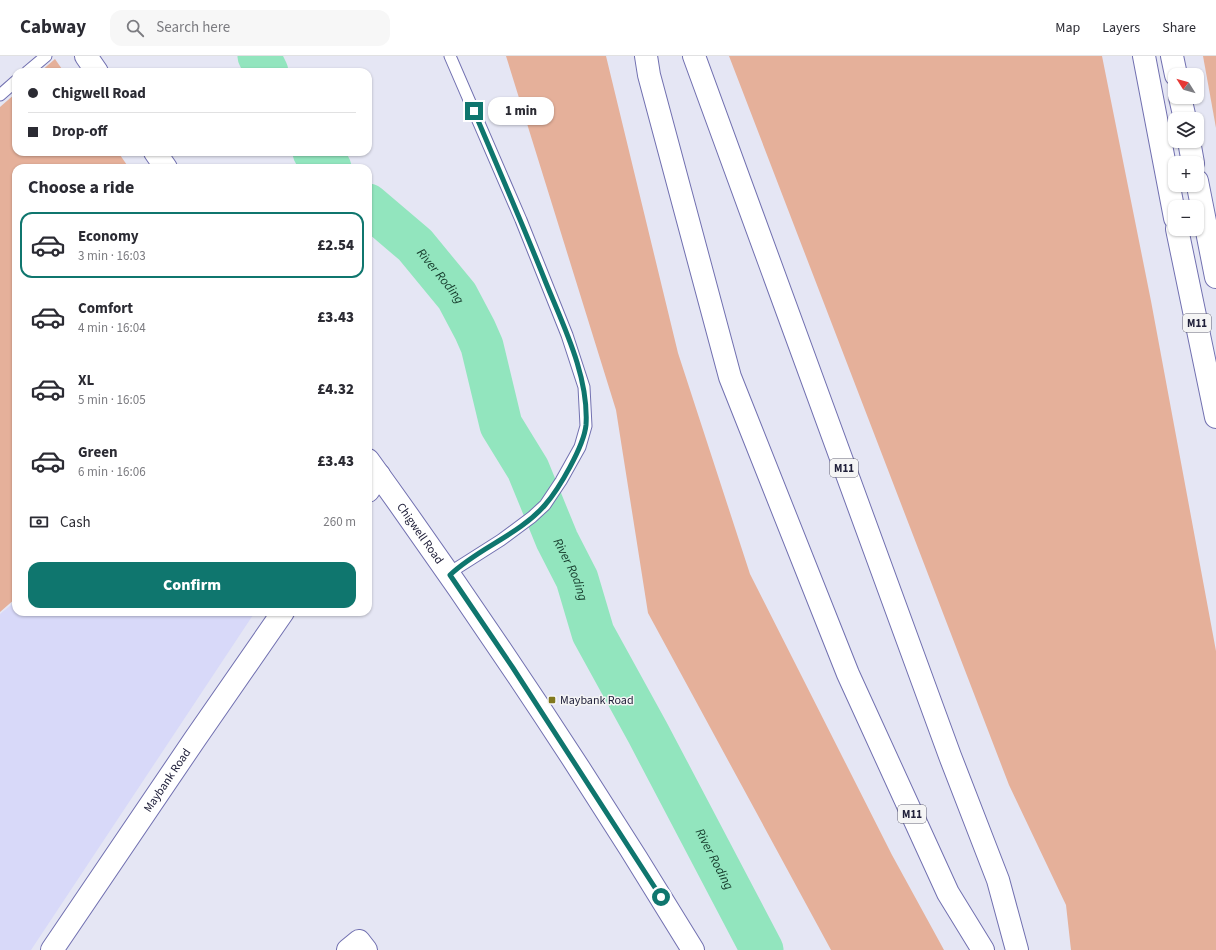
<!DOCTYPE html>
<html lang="en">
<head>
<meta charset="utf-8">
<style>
  body { margin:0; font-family:"Source Sans 3",sans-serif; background:#f7f7f7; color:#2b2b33; height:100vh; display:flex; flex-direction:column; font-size:15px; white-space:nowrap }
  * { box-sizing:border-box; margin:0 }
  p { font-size:13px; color:#7c7c81 }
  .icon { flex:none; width:22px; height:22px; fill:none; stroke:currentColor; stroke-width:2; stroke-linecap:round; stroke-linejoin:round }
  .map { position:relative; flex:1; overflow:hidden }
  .drawer { position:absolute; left:12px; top:108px; width:360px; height:452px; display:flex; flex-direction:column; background:#fff; border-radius:12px; box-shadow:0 1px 3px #0004 }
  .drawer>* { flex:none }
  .guide { position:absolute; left:12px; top:12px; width:360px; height:88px; border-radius:12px; box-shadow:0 1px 3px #0004; display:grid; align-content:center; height:88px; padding:0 16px; background:#fff }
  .needle { width:26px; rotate:307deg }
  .controls { position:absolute; left:1168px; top:12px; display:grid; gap:8px }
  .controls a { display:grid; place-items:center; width:36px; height:36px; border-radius:8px; background:#fff; box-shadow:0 1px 3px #0004; font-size:20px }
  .end { position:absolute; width:18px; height:18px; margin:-9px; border:5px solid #0f766e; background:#fff; box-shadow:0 0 0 2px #fff }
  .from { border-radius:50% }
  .bubble { position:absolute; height:28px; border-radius:12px; background:#fff; box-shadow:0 1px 3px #0004; font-size:13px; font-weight:800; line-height:28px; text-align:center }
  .guide b { display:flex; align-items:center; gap:14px; height:38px; font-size:15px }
  .guide b+b { border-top:1px solid #e1e1e2 }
  .guide i { width:10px; height:10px; background:#2b2b33 }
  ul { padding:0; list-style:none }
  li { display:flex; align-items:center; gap:12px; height:66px; margin:0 8px 6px; padding:0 8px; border:2px solid transparent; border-radius:12px }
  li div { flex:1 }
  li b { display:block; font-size:15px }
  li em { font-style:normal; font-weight:800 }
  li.current { border-color:#0f766e }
  li>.icon { width:36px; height:36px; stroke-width:1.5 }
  h2 { padding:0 16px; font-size:18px; line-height:48px }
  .pay { display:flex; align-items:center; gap:10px; height:44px; padding:0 16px; font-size:15px }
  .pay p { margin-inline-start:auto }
  .primary-button { display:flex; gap:8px; margin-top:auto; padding:8px 16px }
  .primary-button a { flex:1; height:46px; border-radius:12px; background:#0f766e; color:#fff; font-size:16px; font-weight:800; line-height:46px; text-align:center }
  header { display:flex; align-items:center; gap:24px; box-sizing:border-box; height:56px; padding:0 20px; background:#fff; border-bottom:1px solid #e1e1e2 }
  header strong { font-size:19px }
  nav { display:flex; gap:22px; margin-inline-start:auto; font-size:14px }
  .search { width:280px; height:36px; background:#f7f7f7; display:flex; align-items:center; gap:10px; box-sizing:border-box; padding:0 14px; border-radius:12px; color:#7c7c81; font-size:15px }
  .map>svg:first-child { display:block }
</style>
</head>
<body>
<header>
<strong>Cabway</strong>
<div class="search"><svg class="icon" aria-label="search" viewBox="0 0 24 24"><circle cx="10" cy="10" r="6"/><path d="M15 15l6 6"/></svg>Search here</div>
<nav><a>Map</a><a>Layers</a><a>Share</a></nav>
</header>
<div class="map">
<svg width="1216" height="894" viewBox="0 0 1216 894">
  <rect width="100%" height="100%" fill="#e5e6f4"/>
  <path fill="#d8d9f9" d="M16,545V556H255L31,894H0V558Z"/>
  <g fill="#e5b09a">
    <path d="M506,0H606L678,297L750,518L892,799L944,894H831L648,557L616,354Z"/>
    <path d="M729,0H1102L1151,245L1216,595V894H1071L1066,849L1009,729Z"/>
    <path d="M1203,0H1216V72Z"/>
    <path d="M55,3L64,16H40Z"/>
    <path d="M16,37V96H118L129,112H16V542L0,556V51Z"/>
  </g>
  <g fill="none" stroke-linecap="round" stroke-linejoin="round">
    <g stroke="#92e5be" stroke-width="43">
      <path d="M259,0L267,16"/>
      <path d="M314,96L330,112"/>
      <path id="s1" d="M368,149L415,189L457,240L475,274L482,290L501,369L528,413L557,484L577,523L593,577L648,677L762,894"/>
    </g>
    <g stroke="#7170b0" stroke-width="13">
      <g id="service">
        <path d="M450,0L521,164L567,279L584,331L586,370L580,391L561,425L545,449L532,461L501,484L457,512L450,519"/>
        <path d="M27,16L46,0"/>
        <path d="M0,39L16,25"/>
      </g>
    </g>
    <g stroke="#7170b0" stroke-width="24">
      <g id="minor">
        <path d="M368,435L379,419"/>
        <path id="s2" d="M52,894L195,683L283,556"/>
        <path d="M348,894L359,885L366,894"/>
      </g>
    </g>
    <g stroke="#7170b0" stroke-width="24">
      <g id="primary">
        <path d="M86,0L97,16"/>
        <path d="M155,96L166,112"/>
        <path id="s3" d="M368,404C483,563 591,726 693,894"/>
      </g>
    </g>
    <g stroke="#7170b0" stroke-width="24">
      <g id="motorway">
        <path d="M646,0L649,19L730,321L848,618L948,837L983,894"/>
        <path d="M694,0L950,700L998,824L1017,894"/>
        <path d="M1144,0L1175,162"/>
        <path d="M1172,0L1176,19"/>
        <path d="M1180,41L1185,63"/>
        <path d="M1189,85L1193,107"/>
        <path d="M1197,125L1216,221"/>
        <path d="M1177,173L1216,361"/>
      </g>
    </g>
    <use href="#service" stroke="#fff" stroke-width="11"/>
    <use href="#minor" stroke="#fff" stroke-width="22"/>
    <use href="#primary" stroke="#fff" stroke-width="22"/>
    <use href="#motorway" stroke="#fff" stroke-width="22"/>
  </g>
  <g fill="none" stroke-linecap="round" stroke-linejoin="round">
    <path stroke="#0f766e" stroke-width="5" d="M474,55C498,112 523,169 546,227C564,271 589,321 586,369C584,390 559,433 545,449C519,479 478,492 450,519L513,612L661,841"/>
  </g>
  <rect fill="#81781d" stroke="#f5f5f5" stroke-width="1.5" x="548" y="640" width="8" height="8" rx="2"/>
  <g text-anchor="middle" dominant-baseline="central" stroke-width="3" stroke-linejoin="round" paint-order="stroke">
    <g fill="#f5f5f5" stroke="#616173" stroke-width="1">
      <rect x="1183" y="258" width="28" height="18" rx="3"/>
      <rect x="830" y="403" width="28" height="18" rx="3"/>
      <rect x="898" y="749" width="28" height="18" rx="3"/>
    </g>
    <g font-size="11" font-weight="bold" fill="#21213b">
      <text x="1197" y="267">M11</text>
      <text x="844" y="412">M11</text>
      <text x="912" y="758">M11</text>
    </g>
    <g font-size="12" fill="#21213b" stroke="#f5f5f5">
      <text stroke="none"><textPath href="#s3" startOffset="90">Chigwell Road</textPath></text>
      <text stroke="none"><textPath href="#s2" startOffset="205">Maybank Road</textPath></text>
    </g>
    <g font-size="12" fill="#21213b" stroke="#f5f5f5" text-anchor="start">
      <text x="560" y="644">Maybank Road</text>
    </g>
    <g font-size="13" font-style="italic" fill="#14392a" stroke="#f5f5f5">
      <text stroke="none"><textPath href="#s1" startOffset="102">River Roding</textPath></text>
      <text stroke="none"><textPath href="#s1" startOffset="426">River Roding</textPath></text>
      <text stroke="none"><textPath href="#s1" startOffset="750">River Roding</textPath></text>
    </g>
  </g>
</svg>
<div class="controls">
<a><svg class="needle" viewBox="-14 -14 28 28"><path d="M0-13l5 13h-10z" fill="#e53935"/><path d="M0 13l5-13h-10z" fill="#7c7c81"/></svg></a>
<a><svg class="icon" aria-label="layers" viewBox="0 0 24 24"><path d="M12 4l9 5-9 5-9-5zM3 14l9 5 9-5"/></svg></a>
<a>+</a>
<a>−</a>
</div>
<i class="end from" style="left:661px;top:841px"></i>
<i class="end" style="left:474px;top:55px"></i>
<div class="bubble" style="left:488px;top:41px;width:66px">1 min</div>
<div class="guide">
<b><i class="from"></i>Chigwell Road</b>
<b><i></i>Drop-off</b>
</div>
<section class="drawer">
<h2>Choose a ride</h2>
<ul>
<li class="current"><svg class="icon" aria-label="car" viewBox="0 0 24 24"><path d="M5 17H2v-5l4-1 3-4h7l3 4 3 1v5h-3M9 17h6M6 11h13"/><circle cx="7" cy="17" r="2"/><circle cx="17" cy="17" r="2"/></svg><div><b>Economy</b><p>3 min · 16:03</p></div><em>£2.54</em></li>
<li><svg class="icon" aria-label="car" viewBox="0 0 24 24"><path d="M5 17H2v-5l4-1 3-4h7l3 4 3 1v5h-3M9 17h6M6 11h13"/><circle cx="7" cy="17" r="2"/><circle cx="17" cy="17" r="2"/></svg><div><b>Comfort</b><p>4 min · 16:04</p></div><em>£3.43</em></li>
<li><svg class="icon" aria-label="car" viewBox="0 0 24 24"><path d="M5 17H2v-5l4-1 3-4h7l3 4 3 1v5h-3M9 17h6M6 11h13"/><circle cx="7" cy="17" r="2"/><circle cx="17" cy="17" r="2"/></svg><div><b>XL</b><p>5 min · 16:05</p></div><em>£4.32</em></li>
<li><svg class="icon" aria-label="car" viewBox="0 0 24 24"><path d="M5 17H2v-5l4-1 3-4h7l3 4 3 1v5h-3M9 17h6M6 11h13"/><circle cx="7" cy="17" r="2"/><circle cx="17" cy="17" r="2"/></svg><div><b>Green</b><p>6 min · 16:06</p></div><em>£3.43</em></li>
</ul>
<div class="pay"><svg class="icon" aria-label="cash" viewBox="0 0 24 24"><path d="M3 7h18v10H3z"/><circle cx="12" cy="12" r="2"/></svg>Cash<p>260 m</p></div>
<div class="primary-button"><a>Confirm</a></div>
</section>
</div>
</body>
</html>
